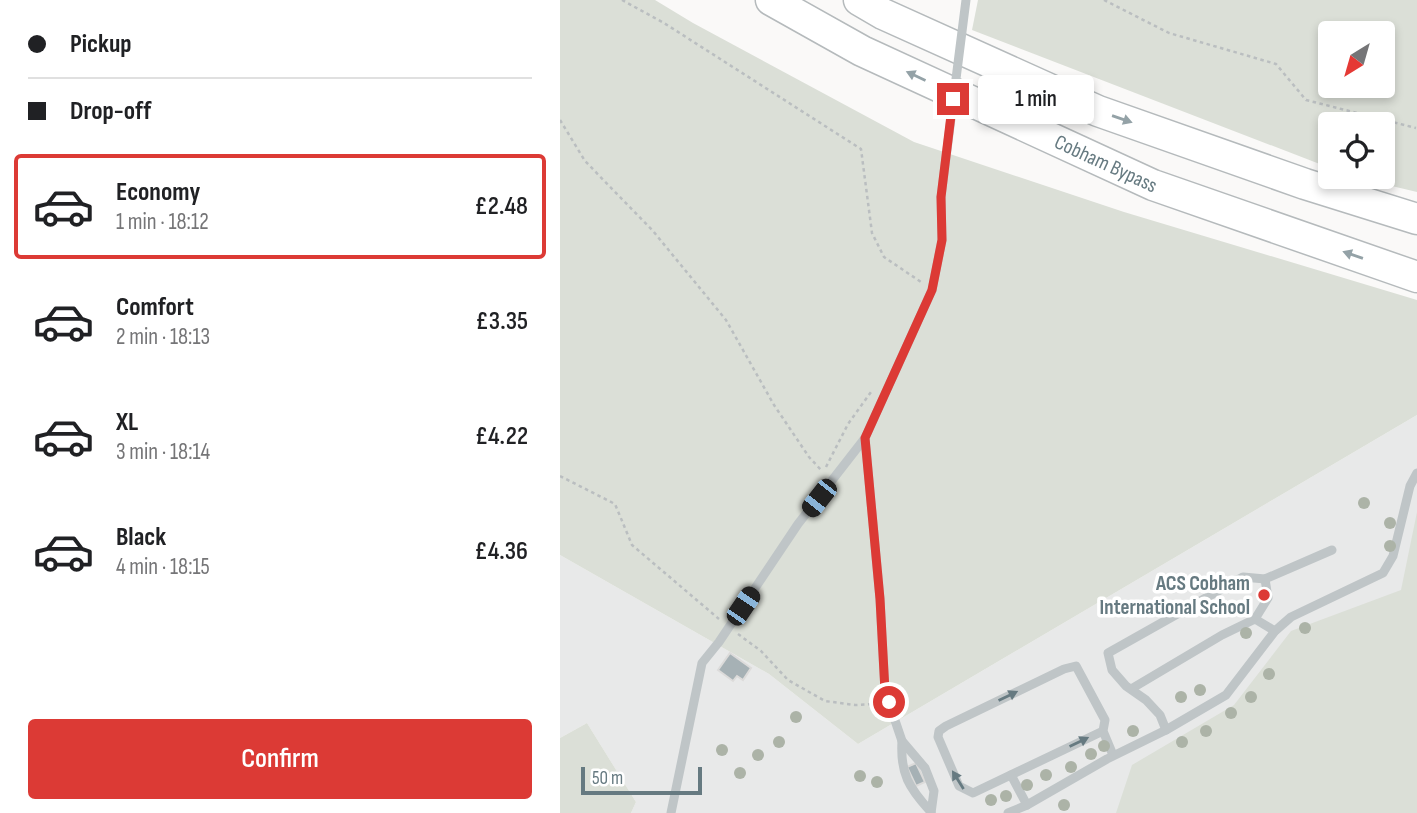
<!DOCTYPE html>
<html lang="en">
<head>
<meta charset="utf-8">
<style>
  body { margin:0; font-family:"Sofia Sans Condensed",sans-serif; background:#f2f2f2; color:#202124; height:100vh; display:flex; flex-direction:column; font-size:26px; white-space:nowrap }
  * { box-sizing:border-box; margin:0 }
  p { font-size:23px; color:#757577 }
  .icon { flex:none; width:38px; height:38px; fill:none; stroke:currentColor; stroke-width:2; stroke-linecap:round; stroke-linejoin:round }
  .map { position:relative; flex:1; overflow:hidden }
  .details { display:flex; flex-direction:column; background:#fff; width:560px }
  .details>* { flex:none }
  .guide { display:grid; align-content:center; height:154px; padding:0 28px; background:#fff }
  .needle { width:46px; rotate:217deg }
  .controls { position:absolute; left:758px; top:21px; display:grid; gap:14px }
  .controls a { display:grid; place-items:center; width:77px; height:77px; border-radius:7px; background:#fff; box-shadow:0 4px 10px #0003; font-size:35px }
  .scale { position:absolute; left:21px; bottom:18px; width:121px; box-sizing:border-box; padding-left:7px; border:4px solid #667a81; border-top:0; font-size:19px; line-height:24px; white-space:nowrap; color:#667a81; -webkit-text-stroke:5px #fff; paint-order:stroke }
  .end { position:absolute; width:32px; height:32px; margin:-16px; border:9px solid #dc3a35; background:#fff; box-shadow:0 0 0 4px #fff }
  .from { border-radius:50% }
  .bubble { position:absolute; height:49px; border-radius:7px; background:#fff; box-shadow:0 4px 10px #0003; font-size:23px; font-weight:600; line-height:49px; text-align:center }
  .car { position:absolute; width:21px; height:42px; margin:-21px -10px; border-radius:9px; box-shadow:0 0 5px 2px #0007; background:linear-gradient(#222 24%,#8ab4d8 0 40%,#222 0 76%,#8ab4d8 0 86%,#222 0) }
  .guide b { display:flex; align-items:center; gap:24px; height:66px; font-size:26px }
  .guide b+b { border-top:2px solid #e0e0e0 }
  .guide i { width:18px; height:18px; background:#202124 }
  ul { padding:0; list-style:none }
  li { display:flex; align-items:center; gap:21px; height:105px; margin:0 14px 10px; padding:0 14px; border:4px solid transparent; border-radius:7px }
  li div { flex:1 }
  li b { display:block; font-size:26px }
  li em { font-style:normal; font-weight:600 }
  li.current { border-color:#dc3a35 }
  li>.icon { width:63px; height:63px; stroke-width:1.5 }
  .cta { display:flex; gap:14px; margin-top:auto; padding:14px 28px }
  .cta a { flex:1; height:80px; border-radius:7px; background:#dc3a35; color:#fff; font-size:28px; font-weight:600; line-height:80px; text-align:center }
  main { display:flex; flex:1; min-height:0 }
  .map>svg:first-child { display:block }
</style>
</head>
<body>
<main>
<section class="details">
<div class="guide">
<b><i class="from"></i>Pickup</b>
<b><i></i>Drop-off</b>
</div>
<ul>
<li class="current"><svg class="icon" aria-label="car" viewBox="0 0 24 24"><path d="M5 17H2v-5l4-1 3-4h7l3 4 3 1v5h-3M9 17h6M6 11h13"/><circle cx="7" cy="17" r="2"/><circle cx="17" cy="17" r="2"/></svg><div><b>Economy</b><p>1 min · 18:12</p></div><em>£2.48</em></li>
<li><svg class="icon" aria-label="car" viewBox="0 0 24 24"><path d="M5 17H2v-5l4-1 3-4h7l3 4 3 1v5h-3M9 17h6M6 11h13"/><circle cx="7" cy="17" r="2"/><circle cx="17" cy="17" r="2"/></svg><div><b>Comfort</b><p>2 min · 18:13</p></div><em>£3.35</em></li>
<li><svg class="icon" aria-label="car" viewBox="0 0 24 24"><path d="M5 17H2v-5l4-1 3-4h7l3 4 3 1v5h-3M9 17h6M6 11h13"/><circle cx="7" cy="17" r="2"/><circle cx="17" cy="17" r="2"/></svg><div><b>XL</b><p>3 min · 18:14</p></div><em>£4.22</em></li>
<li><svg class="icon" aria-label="car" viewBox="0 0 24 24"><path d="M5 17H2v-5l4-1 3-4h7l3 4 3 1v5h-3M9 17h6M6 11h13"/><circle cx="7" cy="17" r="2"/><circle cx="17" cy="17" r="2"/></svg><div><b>Black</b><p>4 min · 18:15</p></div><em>£4.36</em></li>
</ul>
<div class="cta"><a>Confirm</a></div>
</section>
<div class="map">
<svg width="857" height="813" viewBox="0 0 857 813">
  <rect width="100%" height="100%" fill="#faf9f8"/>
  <path fill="#e8e9e9" d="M857,415V813H71L76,802L27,723L0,738V555L209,674L298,744Z"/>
  <g fill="#dbdfd7" fill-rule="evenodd">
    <path d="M0,0H95L133,23L354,142L564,212L857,300V415L298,744L209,674L0,555Z"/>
    <path d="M418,0H857V192L794,177H822V124H770V168L412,30ZM770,33H822V86H770Z"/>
    <path d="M857,512V813H556L572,765L674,705L731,631L841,590Z"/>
    <path d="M27,723L76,802L71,813H0V738Z"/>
  </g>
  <g fill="#a6b1b5" stroke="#dcdbda" stroke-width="2">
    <path d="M170,653L191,668L183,680L177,676L173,681L158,670Z"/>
    <path d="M356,763L365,782L356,786L347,767Z"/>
  </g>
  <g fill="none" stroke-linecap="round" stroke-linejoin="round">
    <g stroke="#b5babc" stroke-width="33">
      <g id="trunk">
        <path id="s1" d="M211,0L302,51L593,185L857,277"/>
        <path d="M299,0L323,14L538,111L745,184L857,219"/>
      </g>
    </g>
    <g stroke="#babec0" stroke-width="2.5" stroke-dasharray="3.5 3.5" stroke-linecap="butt">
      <path d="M62,0L104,23L301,149L312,233L324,257L361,282"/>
      <path d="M544,0L609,33L716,64L746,100L856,128"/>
      <path d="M0,120L25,161L93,231L166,320L214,405L249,457L262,471"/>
      <path d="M266,467L288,424L311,392"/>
      <path d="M0,476L55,504L72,545L159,619"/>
      <path d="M178,634L201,651L228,680L265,701L295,705L315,704"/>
    </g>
    <g stroke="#bfc5c7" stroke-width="9">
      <path d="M695,619L708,598L705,579"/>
      <path d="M571,689L662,635L695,619L715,631"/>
      <path d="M606,730L600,715L586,700L566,686L552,670L548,653L683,577L705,579L772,550"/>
      <path d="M543,731L413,793L399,786L378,737L379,731L386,726L504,669L516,666L545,720L543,731L553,755"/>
      <path d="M342,741C340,774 349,788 371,812"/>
      <path d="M451,775L467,805"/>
      <path d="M111,813L142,663L159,642L238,524L305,438"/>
      <path d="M371,813L374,791L365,768L342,741L325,691L320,599L305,438L372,290L382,240L381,197"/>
      <path d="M448,813L467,805L547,759L606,730L666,695L715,631L731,617L823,573L833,556L850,486L857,473"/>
    </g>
    <use href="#trunk" stroke="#fff" stroke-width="30"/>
    <path stroke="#bfc5c7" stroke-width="9" d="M381,197L406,0"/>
  </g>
  <g fill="#acb3a7">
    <circle cx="804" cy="503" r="6"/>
    <circle cx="830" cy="523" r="6"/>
    <circle cx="830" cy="546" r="6"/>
    <circle cx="745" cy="628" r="6"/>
    <circle cx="686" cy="633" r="6"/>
    <circle cx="709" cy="674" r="6"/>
    <circle cx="640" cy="690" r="6"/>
    <circle cx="621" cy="697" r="6"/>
    <circle cx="691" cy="697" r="6"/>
    <circle cx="671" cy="713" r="6"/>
    <circle cx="236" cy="717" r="6"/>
    <circle cx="573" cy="731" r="6"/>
    <circle cx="646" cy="731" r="6"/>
    <circle cx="219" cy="742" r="6"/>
    <circle cx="622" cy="742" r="6"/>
    <circle cx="544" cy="746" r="6"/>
    <circle cx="162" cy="750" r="6"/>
    <circle cx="531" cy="754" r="6"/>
    <circle cx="198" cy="755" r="6"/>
    <circle cx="511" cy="767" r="6"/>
    <circle cx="180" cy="773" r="6"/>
    <circle cx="486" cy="775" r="6"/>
    <circle cx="300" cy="776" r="6"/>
    <circle cx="317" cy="782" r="6"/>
    <circle cx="467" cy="785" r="6"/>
    <circle cx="446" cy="796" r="6"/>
    <circle cx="431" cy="800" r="6"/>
    <circle cx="504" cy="805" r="6"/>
  </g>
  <defs><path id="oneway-solid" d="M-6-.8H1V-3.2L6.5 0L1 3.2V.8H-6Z" transform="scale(1.75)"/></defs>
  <g fill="#94a2a7">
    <use href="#oneway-solid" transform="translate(356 76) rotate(-155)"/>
    <use href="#oneway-solid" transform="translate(562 119) rotate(19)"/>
    <use href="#oneway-solid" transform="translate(793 255) rotate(-161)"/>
  </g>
  <g fill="#667a81">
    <use href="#oneway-solid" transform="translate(448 696) rotate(-26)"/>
    <use href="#oneway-solid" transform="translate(519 742) rotate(-26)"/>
    <use href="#oneway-solid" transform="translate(398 780) rotate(-122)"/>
  </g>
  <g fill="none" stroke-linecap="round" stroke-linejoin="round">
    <path stroke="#dc3a35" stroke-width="9" d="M329,702L325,691L320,599L305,438L372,290L382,240L381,197L393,99"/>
  </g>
  <circle fill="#dc3a35" stroke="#fff" stroke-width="2.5" cx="704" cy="595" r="7"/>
  <g text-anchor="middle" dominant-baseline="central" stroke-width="7" stroke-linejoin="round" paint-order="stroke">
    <g font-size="21" fill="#667a81" stroke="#fff">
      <text stroke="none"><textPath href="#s1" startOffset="373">Cobham Bypass</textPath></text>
    </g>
    <g font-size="21" font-weight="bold" fill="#667a81" stroke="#fff" text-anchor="end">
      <text x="690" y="583">ACS Cobham<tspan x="690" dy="24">International School</tspan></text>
    </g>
  </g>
</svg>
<div class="controls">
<a><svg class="needle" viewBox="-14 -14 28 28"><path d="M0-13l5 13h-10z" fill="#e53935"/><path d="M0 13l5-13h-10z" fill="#757577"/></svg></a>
<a><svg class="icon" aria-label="locate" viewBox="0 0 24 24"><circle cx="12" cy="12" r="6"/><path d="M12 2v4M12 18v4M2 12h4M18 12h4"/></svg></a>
</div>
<div class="scale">50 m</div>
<i class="end from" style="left:329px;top:702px"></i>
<i class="end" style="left:393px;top:99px"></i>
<div class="bubble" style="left:418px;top:75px;width:116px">1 min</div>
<i class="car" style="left:259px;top:498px;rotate:218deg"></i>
<i class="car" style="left:183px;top:606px;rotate:34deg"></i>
</div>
</main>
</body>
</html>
